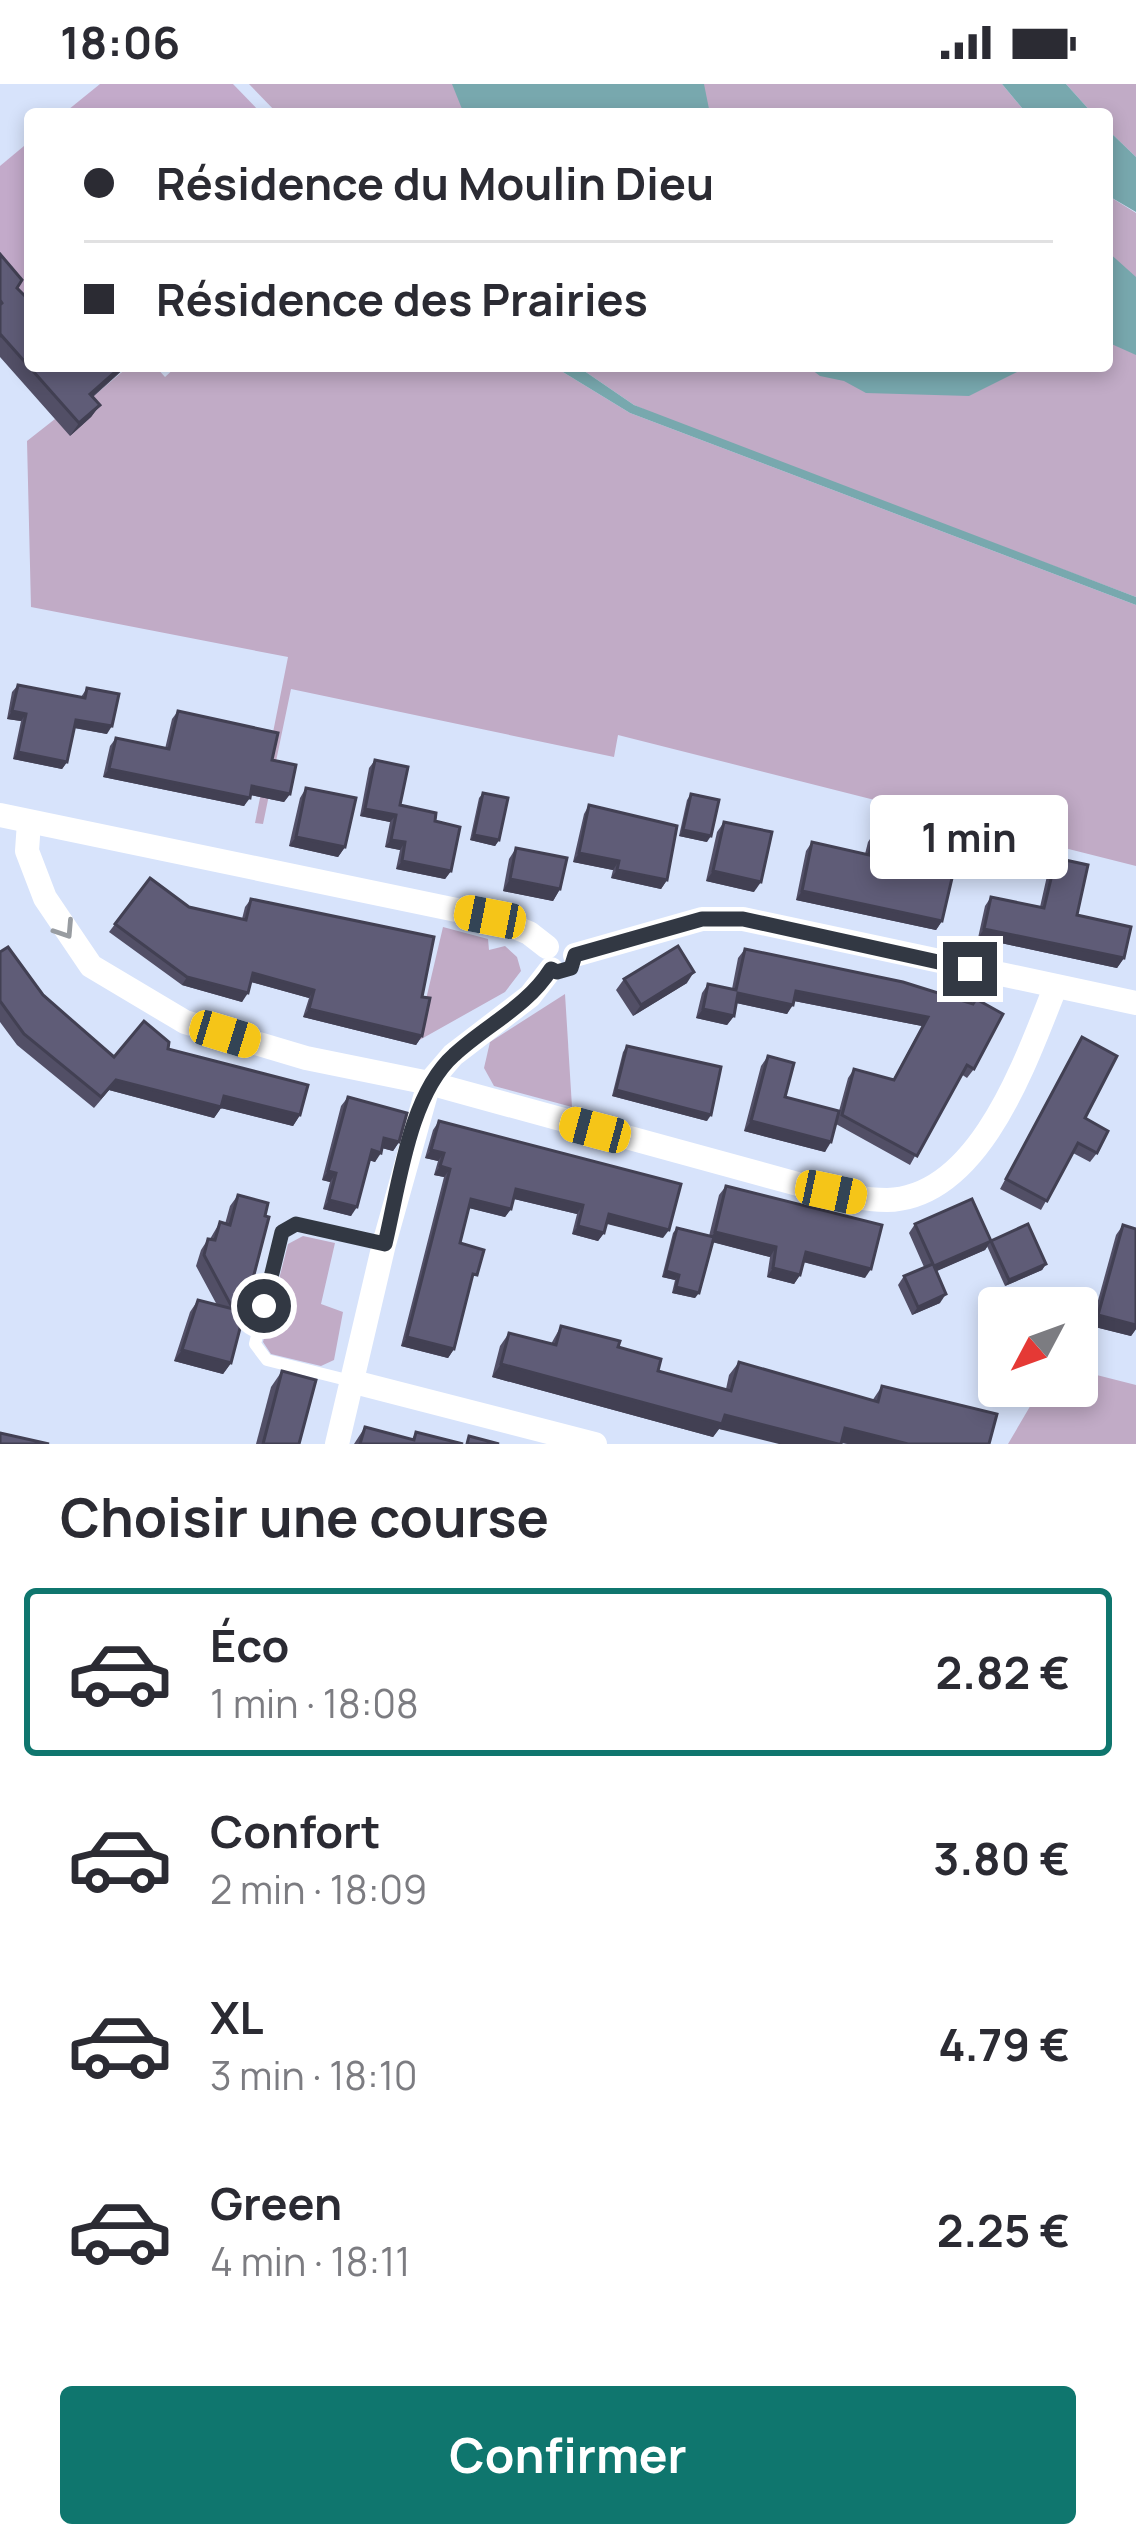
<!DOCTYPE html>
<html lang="fr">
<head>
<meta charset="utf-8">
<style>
  body { margin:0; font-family:Manrope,sans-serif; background:#f7f7f7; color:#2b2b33; height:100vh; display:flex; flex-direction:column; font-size:45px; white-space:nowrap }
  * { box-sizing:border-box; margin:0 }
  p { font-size:39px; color:#7c7c81 }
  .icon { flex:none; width:66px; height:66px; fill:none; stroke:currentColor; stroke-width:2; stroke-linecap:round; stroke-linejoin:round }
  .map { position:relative; height:1360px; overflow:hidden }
  .drawer { display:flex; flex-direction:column; background:#fff; flex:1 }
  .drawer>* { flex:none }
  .top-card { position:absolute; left:24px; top:24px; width:1089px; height:264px; border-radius:12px; box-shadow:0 6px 18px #0003; display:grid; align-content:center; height:264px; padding:0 60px; background:#fff }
  .needle { width:78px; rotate:229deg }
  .controls { position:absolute; left:978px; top:1203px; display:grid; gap:24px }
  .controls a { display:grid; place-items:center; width:120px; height:120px; border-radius:12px; background:#fff; box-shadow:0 6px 18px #0003; font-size:60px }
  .end { position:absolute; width:54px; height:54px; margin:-27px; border:15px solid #323843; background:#fff; box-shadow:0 0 0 6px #fff }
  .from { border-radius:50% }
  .bubble { position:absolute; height:84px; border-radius:12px; background:#fff; box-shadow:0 6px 18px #0003; font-size:39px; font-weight:700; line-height:84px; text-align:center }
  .car { position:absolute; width:36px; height:72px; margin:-36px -18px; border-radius:15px; box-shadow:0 0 9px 3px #0007; background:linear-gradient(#f5c518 24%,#345 0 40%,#f5c518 0 76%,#345 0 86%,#f5c518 0) }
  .top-card b { display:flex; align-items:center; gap:42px; height:114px; font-size:45px }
  .top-card b+b { border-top:3px solid #e1e1e2 }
  .top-card i { width:30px; height:30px; background:#2b2b33 }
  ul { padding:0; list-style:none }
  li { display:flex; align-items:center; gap:36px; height:168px; margin:0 24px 18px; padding:0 36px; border:6px solid transparent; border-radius:12px }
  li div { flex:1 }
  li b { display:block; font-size:45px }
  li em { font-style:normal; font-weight:700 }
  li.on { border-color:#0f766e }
  li>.icon { width:108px; height:108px; stroke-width:1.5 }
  h2 { padding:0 60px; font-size:54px; line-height:144px }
  .cta { display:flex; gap:24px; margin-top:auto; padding:24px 60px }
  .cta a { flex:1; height:138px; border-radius:12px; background:#0f766e; color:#fff; font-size:48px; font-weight:700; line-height:138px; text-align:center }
  .status { display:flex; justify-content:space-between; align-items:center; height:84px; padding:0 60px; background:#fff; direction:ltr }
  .status svg { height:33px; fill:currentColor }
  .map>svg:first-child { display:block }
</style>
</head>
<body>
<div class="status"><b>18:06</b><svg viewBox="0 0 49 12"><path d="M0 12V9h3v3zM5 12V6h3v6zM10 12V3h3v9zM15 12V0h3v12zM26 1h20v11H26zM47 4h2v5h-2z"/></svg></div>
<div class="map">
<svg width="1136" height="1360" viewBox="0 0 1136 1360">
  <rect width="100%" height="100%" fill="#d7e3fb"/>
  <g fill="#c1abc6">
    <path d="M249,0H1002L1027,30H278Z"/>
    <path d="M1066,0H1136V73L1107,45V30H1093Z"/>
    <path d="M1107,111L1136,129V513L673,338L634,321L577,282H1107Z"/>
    <path d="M129,282H155L165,293L177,282H553L630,329L1136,521V782L618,651L614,673L291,605L263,740L255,739L288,573L31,523L27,357L55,335L71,351L81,323Z"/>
    <path d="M443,843L488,855L489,866L505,862L517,873L521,887L505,908L416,958Z"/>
    <path d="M565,910L572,1023L494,1002L484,984L490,958Z"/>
    <path d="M303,1152L335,1159L321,1220L343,1228L334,1276L321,1282L271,1270L263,1258L288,1160Z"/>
    <path d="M1077,1286L1136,1301V1360H1008L1042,1302H1077Z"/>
  </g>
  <g fill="#c3aaca">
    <path d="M100,0H233L262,30H63Z"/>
    <path d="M30,57V241L0,193V82Z"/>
  </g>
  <g fill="#78a8ae">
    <path d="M452,0H704L710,30H464Z"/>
    <path d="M1002,0H1066L1093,30H1027Z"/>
    <path d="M1107,45L1136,73V128L1107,111Z"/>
    <path d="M1107,167L1136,193V271L1107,258Z"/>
    <path d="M553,282H577L634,321L1136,513V521L630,329Z"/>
    <path d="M807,282H1029L969,312L866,309L844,297L820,292Z"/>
  </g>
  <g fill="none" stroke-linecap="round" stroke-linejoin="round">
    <path stroke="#fff" stroke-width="12" d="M351,1297L267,1276L255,1260L282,1148L296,1140L383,1159"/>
    <g stroke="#fff" stroke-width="24">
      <path d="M0,731L490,833L529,849L547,863"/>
      <path d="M29,738L27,767L45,814L91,882L185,938L306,974L429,999L805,1102C831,1108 859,1116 887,1116C980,1114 1026,976 1055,904"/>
      <path d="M575,871L702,835H743L1136,919"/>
      <path d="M354,1298L595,1360"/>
      <path d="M337,1360L384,1160L429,999L453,971L530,912L551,885"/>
    </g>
  </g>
  <g fill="#524f66">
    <path d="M0,170L17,204L30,282L124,285L93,313L100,321L91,333L70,352L0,273Z"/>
    <path d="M18,601L81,613L87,604L107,650L74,644L67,678L62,685L13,675L21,637L7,635L12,608Z"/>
    <path d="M178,627L272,676L290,710L284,718L250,711L244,722L103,693L110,662L116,654L165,665L172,635Z"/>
    <path d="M375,676L400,721L435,737L451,787L445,795L396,785L400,766L385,763L390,738L360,732L369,684Z"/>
    <path d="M306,704L345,763L338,773L289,762L300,714Z"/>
    <path d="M483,709L499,756L495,762L470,756L479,714Z"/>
    <path d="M691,710L707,758L679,752L687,716Z"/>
    <path d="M589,721L667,796L661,805L611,794L613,786L573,778L584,730Z"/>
    <path d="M724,738L754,808L706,797L717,748Z"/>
    <path d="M874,749L896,780L942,837L936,846L796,816L806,767L812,758L865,770L868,758Z"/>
    <path d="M516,764L560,805L553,817L503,807L509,775Z"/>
    <path d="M1056,774L1077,831L1124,874L1117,884L978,854L985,822L991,813L1040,823L1049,783Z"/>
    <path d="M150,794L189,823L242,835L245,823L251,815L422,913V952L416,961L303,933L309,914L251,898L242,918L182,901L109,848Z"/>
    <path d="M745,865L903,898L974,985L967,994L961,990L910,1081L836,1040L825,1068L744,1047L761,982L768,972L785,1013L839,1027L848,994L854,985L893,996L922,942L794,917L787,930L736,919L734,932L727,941L696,934L702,909L708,900L732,905L738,874Z"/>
    <path d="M0,868L43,911L114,973L168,965L300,1031L293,1042L221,1024L214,1034L109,1006L94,1024L17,961L0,938Z"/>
    <path d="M624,895L687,899L633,932L616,906Z"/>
    <path d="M1082,953L1085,1034L1097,1069L1090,1078L1073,1069L1041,1126L1000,1105Z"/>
    <path d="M627,962L707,1037L612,1012L623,968Z"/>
    <path d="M348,1013L399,1058L393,1067L382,1064L375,1078L369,1076L351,1132L323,1125L330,1098L322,1096L341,1022Z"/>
    <path d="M439,1037L663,1154L606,1139L604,1149L598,1157L572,1150L577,1130L514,1115L511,1125L505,1133L469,1124L460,1159L471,1200L454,1265L448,1274L401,1262L444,1093L434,1091L438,1077L425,1074L433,1046Z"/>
    <path d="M726,1102L865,1194L803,1178L800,1191L794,1200L767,1193L770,1173L713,1158L695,1214L672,1209L675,1196L662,1193L673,1149L677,1144L709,1152L719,1111Z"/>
    <path d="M238,1111L231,1279L223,1290L174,1277L190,1228L198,1216L217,1221L196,1182L201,1166L208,1155H210L220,1138L225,1140L230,1122Z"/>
    <path d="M915,1140L991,1157L985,1166L936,1187L940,1219L912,1231L898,1201L904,1192L924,1183L909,1149Z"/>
    <path d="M1123,1141L1136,1145V1245L1131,1252L1091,1242L1116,1151Z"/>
    <path d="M991,1157L1046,1180L1042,1186L1005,1202L987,1162Z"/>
    <path d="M561,1242L618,1263L658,1287L726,1305L729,1291L739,1278L872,1317L882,1302L997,1330L848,1360L719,1345L713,1353L492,1293L500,1262L509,1249L551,1260Z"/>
    <path d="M282,1287L299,1360H256L271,1303Z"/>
    <path d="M365,1343L412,1355L416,1348L463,1360H354Z"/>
  </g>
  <g fill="#424053">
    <path d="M122,282H126L81,323L90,310Z"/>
    <path d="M100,321L91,333L70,352L79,339Z"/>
    <path d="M12,627L26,630L21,637L7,635Z"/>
    <path d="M76,636L112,642L107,650L70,643Z"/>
    <path d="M18,668L67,678L62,685L13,675Z"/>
    <path d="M109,685L250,714L244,722L103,693Z"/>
    <path d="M252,702L290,710L284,718L246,710Z"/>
    <path d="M365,725L396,731L390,738L360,732Z"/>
    <path d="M683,746L711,752L707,758L679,752Z"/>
    <path d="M474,751L499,756L495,762L470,756Z"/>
    <path d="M296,753L345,763L338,773L289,762Z"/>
    <path d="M391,756L405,758L400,766L385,763Z"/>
    <path d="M579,769L619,777L613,786L573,778Z"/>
    <path d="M402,777L451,787L445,795L396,785Z"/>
    <path d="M617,786L667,796L661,805L611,794Z"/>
    <path d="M713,787L761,798L754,808L706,797Z"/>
    <path d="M510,795L560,805L553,817L503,807Z"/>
    <path d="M802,807L942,837L936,846L796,816Z"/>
    <path d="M984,845L1124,874L1117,884L978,854Z"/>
    <path d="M694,888L687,899L633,932L641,921Z"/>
    <path d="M253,889L314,906L309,914L248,897Z"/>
    <path d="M187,893L248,909L242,918L182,901Z"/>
    <path d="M796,907L928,933L922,942L789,916Z"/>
    <path d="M738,909L793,921L787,930L732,918Z"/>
    <path d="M309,925L422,952L416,961L303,933Z"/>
    <path d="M703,925L734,932L727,941L696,934Z"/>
    <path d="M116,996L224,1012L300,1031L293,1042L221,1024L214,1034L109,1006L94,1024Z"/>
    <path d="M616,1006L711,1031L707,1037L612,1012Z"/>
    <path d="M751,1037L831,1058L825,1068L744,1047Z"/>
    <path d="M384,1054L399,1058L393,1067L378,1063Z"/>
    <path d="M372,1066L381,1069L375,1078L365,1075Z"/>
    <path d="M431,1066L444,1069L438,1077L425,1074Z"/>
    <path d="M440,1082L450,1085L444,1093L434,1091Z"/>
    <path d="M328,1087L336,1089L330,1098L322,1096Z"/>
    <path d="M516,1105L583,1121L577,1130L510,1114Z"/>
    <path d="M471,1115L511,1125L505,1133L465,1123Z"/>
    <path d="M329,1116L357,1123L351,1132L323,1125Z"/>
    <path d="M609,1130L669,1146L663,1154L603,1139Z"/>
    <path d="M578,1142L604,1149L598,1157L572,1150Z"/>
    <path d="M715,1148L776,1163L770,1173L708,1157Z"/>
    <path d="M991,1157L985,1166L928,1191L934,1182Z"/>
    <path d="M806,1168L871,1185L865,1194L800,1177Z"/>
    <path d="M1046,1180L1042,1186L1005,1202L1009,1196Z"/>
    <path d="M773,1184L800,1191L794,1200L767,1193Z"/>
    <path d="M666,1187L679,1191L675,1196L662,1193Z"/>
    <path d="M676,1203L699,1209L695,1214L672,1209Z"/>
    <path d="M946,1210L940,1219L912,1231L918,1223Z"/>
    <path d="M1098,1231L1136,1241V1245L1131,1252L1091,1242Z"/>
    <path d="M407,1253L454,1265L448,1274L401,1262Z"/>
    <path d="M182,1266L231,1279L223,1290L174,1277Z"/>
    <path d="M501,1280L725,1331L838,1360H779L719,1345L713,1353L492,1293Z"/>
    <path d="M845,1344L908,1360H848L836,1357Z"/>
  </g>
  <g fill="#5f5c77" stroke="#424053" stroke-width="3">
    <path d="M0,170L22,196L17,204L30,217V282H122L90,310L100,321L79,339L1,251L0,253V221L2,219L0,216Z"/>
    <path d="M18,601L85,614L87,604L119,610L112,642L76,636L67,678L18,668L26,630L12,627Z"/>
    <path d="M178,627L278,649L272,676L296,681L290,710L252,702L250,714L109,685L116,654L169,665Z"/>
    <path d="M375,676L408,683L400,721L436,729L435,737L460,743L451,787L402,777L405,758L391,756L396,731L365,725Z"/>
    <path d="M306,704L356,714L345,763L296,753Z"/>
    <path d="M483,709L508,714L499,756L474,751Z"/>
    <path d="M691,710L719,716L711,752L683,746Z"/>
    <path d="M589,721L677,742L667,796L617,786L619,777L579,769Z"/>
    <path d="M724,738L772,748L761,798L713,787Z"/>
    <path d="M874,749L902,755L896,780L952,794L942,837L802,807L812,758L869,771Z"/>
    <path d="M516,764L567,774L560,805L510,795Z"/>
    <path d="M1056,774L1088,781L1077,831L1131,843L1124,874L984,845L991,813L1044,824Z"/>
    <path d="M150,794L189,823L246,836L251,815L434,853L422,913L430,914L422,952L309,925L314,906L253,889L248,909L187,893L115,840Z"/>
    <path d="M678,862L694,888L641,921L624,895Z"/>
    <path d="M8,863L43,911L114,973L144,937L169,958L168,965L308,1001L300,1031L224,1012L221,1023L116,996L101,1013L24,950L0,917V868Z"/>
    <path d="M745,865L903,898L973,920L976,915L1003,930L974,985L967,981L917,1072L842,1031L854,985L894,996L928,933L796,907L793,921L738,909L734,932L703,925L708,900L736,906Z"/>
    <path d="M1082,953L1117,972L1085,1034L1108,1047L1097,1069L1078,1059L1047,1117L1006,1095Z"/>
    <path d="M627,962L721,983L711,1031L616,1006Z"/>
    <path d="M768,972L794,979L785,1013L839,1027L831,1058L751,1037Z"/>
    <path d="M348,1013L407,1029L399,1058L384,1054L381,1069L372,1066L357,1123L329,1116L336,1089L328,1087Z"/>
    <path d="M439,1037L681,1100L669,1146L609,1130L604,1149L578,1142L583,1121L516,1105L511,1125L471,1115L460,1159L484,1166L477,1191L473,1190L454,1265L407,1253L450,1085L440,1082L444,1069L431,1066Z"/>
    <path d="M726,1102L882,1141L871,1185L806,1168L800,1191L773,1184L776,1163L715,1148Z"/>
    <path d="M238,1111L268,1119L265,1132L269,1133L231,1279L182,1266L198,1216L233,1225L204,1171L208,1155L215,1156L220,1138L230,1141Z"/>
    <path d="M972,1115L991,1157L934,1182L946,1210L918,1223L904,1192L933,1180L915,1140Z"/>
    <path d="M1028,1140L1046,1180L1009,1196L991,1157Z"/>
    <path d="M1123,1141L1136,1145V1241L1098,1231Z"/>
    <path d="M677,1144L714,1153L699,1209L676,1203L679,1191L666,1187Z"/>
    <path d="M561,1242L620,1257L618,1263L661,1275L658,1287L731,1307L739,1278L878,1318L882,1302L997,1330L989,1360H908L845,1344L841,1360H838L725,1331L722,1340L501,1280L509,1249L556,1261Z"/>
    <path d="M282,1287L316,1296L299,1360H263Z"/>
    <path d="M365,1343L414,1356L416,1348L463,1360H360Z"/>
    <path d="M0,1349L49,1360H0Z"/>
    <path d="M469,1352L499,1360H467Z"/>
  </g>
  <defs><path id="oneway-chevron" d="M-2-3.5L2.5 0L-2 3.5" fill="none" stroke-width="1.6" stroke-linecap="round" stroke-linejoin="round" transform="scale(3)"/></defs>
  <use stroke="#989ca1" href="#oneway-chevron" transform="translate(65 846) rotate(57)"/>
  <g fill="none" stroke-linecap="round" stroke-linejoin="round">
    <path stroke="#323843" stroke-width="15" d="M264,1222L282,1148L296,1140L385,1160C399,1102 409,1011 454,971C486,941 527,923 551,885L557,888L571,884L575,871L702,835H743L970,885"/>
  </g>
</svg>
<div class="controls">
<a><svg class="needle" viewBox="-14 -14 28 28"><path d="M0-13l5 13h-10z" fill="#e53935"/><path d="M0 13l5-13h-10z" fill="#7c7c81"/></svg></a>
</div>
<i class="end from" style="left:264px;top:1222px"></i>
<i class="end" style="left:970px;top:885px"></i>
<div class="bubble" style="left:870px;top:711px;width:198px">1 min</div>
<i class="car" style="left:490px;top:833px;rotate:281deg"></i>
<i class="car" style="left:225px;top:950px;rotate:107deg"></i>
<i class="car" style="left:595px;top:1046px;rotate:285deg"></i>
<i class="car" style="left:831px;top:1108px;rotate:102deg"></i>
<div class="top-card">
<b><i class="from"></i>Résidence du Moulin Dieu</b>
<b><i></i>Résidence des Prairies</b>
</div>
</div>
<section class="drawer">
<h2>Choisir une course</h2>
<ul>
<li class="on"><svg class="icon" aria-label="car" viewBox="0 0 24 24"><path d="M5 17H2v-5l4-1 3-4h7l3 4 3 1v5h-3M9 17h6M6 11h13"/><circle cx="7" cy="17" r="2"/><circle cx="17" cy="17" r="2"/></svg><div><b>Éco</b><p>1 min · 18:08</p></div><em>2.82 €</em></li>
<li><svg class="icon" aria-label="car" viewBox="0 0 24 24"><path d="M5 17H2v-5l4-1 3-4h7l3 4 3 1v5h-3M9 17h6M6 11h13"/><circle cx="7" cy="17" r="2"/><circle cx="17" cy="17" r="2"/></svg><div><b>Confort</b><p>2 min · 18:09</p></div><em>3.80 €</em></li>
<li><svg class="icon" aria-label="car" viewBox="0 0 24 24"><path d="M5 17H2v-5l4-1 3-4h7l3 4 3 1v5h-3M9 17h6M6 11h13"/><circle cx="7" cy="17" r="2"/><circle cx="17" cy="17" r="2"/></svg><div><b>XL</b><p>3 min · 18:10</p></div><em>4.79 €</em></li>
<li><svg class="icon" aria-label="car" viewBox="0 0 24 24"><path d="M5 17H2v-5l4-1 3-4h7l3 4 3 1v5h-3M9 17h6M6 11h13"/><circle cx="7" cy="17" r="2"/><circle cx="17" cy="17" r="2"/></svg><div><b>Green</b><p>4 min · 18:11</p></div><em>2.25 €</em></li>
</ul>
<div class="cta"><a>Confirmer</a></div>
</section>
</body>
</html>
